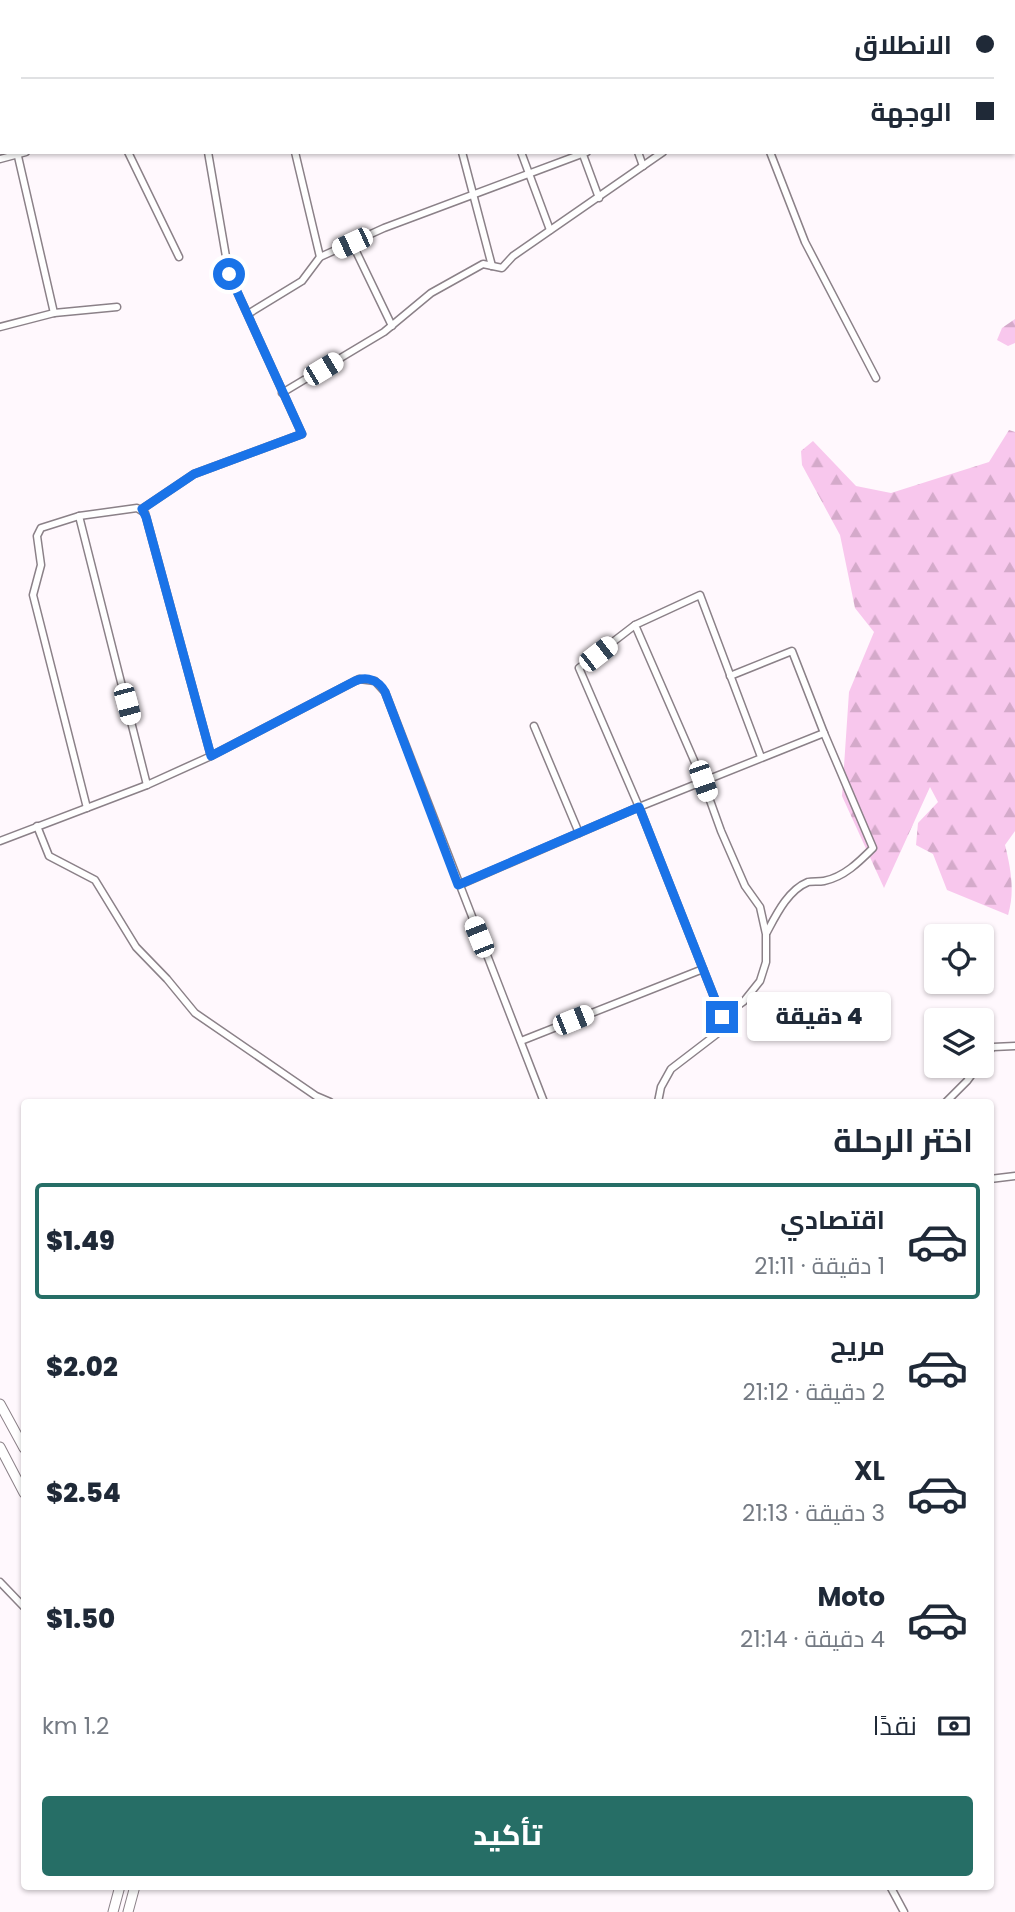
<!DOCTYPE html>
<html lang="ar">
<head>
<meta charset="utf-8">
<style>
  body { margin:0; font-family:Poppins,Cairo,sans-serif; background:#f6f6f7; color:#1f2937; direction:rtl; height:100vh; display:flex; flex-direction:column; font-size:26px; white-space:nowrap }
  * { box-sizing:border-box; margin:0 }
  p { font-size:23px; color:#747a83 }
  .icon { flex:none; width:38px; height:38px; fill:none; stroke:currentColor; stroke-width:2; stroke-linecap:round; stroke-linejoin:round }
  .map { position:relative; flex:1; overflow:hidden; direction:ltr }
  .drawer { position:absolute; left:21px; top:1099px; width:973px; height:791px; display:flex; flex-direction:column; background:#fff; border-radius:7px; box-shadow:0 2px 5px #0004; direction:rtl }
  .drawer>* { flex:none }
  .guide { position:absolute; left:0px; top:0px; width:1015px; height:154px; box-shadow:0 2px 5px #0004; direction:rtl; display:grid; align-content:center; height:154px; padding:0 21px; background:#fff }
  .tools { position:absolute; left:924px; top:924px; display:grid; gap:14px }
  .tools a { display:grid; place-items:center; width:70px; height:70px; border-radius:7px; background:#fff; box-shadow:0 2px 5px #0004; font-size:35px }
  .end { position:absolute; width:32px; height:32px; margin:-16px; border:9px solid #1a73e8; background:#fff; box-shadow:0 0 0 4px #fff }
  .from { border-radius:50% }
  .bubble { position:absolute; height:49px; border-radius:7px; background:#fff; box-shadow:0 2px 5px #0004; font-size:23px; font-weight:800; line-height:49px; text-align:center; direction:rtl }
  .car { position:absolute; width:21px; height:42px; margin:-21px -10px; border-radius:9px; box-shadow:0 0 5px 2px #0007; background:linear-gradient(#fff 24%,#345 0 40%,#fff 0 76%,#345 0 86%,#fff 0) }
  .guide b { display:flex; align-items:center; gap:24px; height:66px; font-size:26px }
  .guide b+b { border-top:2px solid #e0e1e3 }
  .guide i { width:18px; height:18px; background:#1f2937 }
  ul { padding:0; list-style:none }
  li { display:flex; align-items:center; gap:21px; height:116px; margin:0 14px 10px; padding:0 7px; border:4px solid transparent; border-radius:7px }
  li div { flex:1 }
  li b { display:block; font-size:26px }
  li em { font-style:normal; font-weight:800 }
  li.active { border-color:#266e66 }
  li>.icon { width:63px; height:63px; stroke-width:1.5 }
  h2 { padding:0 21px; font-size:32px; line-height:84px }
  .pay { display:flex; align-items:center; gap:18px; height:77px; padding:0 21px; font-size:26px }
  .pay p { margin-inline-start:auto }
  .cta { display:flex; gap:14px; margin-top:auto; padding:14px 21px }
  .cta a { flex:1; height:80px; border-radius:7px; background:#266e66; color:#fff; font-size:28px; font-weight:800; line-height:80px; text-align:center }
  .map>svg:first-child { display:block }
</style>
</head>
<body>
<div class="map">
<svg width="1015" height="1912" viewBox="0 0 1015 1912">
  <defs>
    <pattern id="forest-firs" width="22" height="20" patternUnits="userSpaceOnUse" patternTransform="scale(1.75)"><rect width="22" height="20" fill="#f8c7ed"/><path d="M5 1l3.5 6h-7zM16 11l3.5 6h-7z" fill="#d4aaca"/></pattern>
  </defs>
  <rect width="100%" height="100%" fill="#fff8fd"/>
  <g fill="url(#forest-firs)">
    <path d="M1015,319V343L1008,346L997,340L1002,328Z"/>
    <path d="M1009,430L1015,432V831L1005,845C1011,869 1015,892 1008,915L947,890L933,854L916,845L918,823L938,802L930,787L884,888L842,796L849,692L874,632L855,608L840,535L802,465L801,451L813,441L856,486L891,493L989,462Z"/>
  </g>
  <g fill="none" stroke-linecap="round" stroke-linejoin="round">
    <g stroke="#8b8188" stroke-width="9">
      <g id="street">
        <path d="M88,0L89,2"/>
        <path d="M177,0V2"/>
        <path d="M264,0V2"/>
        <path d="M471,0V2"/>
        <path d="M536,0V2"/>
        <path d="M647,0L648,2"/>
        <path d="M709,0V2"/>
        <path d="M582,2L586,0"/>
        <path d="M0,87L2,93"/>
        <path d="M17,152L54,313"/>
        <path d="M128,152L179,257"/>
        <path d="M295,152L320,257"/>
        <path d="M462,152L492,266"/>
        <path d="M521,152L550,230"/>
        <path d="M582,152L599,198"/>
        <path d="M638,152L643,166"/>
        <path d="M770,152L805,242L876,378"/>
        <path d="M0,159L26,152"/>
        <path d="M352,243L392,326"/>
        <path d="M248,314L302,281L320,257L384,228L587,152"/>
        <path d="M0,327L54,313L117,307"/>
        <path d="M282,393L384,332L431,293L483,264L502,268L513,256L663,152"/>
        <path d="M142,509L194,474L302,434L229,274L208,152"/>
        <path d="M79,516L147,785"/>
        <path d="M635,625L579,668L639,807L722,1017"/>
        <path d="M534,726L579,833"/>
        <path d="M87,808L33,595L41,565L37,536L41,528L79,516L137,508L145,513L211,756"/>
        <path d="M37,826L49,856L95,880L136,947L167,979L195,1013L316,1096L330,1102"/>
        <path d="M0,841L147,785L211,756L359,679L375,681L385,692L544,1102"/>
        <path d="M459,885L639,807L824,733L792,651L730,676"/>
        <path d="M767,932C776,915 788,890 808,882C812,881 819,882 824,881C844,877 859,862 873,848L824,733"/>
        <path d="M521,1041L703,969"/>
        <path d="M982,1058L993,1047L1015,1046"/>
        <path d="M658,1102L661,1087L671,1069L718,1033L722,1017L744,1001L760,981L766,962V934L760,907L745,886L721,831L703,781L635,625L700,595L761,757"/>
        <path d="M946,1102L967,1081L978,1066"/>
        <path d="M990,1179L1015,1176"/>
        <path d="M0,1582L24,1607"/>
        <path d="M890,1886L904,1912"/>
      </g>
    </g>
    <g stroke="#8b8188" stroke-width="11">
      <g id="secondary">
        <path d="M0,1404L24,1448"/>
        <path d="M0,1447L24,1493"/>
        <path d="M113,1912L120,1886"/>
        <path d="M128,1912L135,1886"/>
      </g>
    </g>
    <use href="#street" stroke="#fff" stroke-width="6"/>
    <use href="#secondary" stroke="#fff" stroke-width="9"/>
  </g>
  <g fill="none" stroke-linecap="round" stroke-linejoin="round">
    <path stroke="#1a73e8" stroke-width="9" d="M229,274L302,434L194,474L142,509L146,517L211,756L355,681C367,676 379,680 385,692L458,885L639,807L722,1017"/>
  </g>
</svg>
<div class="tools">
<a><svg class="icon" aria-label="locate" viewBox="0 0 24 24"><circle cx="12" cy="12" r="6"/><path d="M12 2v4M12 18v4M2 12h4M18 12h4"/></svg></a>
<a><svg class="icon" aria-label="layers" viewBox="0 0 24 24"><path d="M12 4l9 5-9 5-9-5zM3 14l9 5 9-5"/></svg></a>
</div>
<i class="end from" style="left:229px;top:274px"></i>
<i class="end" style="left:722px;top:1017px"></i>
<div class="bubble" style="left:747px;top:992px;width:144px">4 دقيقة</div>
<i class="car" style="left:352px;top:243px;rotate:245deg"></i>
<i class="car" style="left:323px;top:369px;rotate:59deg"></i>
<i class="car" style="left:598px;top:654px;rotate:52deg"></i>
<i class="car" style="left:127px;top:704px;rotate:165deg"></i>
<i class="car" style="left:703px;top:781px;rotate:161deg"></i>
<i class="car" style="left:479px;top:937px;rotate:338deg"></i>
<i class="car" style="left:573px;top:1020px;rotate:68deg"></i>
<div class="guide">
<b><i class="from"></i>الانطلاق</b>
<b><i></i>الوجهة</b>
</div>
<section class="drawer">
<h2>اختر الرحلة</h2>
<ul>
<li class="active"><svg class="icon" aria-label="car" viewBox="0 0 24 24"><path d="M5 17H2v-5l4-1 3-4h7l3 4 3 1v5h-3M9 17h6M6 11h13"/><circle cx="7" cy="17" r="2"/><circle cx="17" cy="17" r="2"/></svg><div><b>اقتصادي</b><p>1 دقيقة · 21:11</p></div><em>$1.49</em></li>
<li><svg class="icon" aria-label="car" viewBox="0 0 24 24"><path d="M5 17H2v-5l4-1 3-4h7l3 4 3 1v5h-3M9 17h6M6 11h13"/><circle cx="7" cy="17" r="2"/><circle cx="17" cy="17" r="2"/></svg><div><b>مريح</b><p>2 دقيقة · 21:12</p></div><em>$2.02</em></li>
<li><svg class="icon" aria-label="car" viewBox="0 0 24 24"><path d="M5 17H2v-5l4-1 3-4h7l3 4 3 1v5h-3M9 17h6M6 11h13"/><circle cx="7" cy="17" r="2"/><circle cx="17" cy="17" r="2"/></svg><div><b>XL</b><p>3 دقيقة · 21:13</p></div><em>$2.54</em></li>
<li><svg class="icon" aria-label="car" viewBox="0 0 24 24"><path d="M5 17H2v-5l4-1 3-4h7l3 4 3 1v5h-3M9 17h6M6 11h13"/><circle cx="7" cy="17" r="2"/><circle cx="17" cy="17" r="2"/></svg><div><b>Moto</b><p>4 دقيقة · 21:14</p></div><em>$1.50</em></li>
</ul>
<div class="pay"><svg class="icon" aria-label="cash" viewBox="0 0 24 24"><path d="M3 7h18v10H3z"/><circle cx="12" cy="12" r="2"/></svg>نقدًا<p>1.2 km</p></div>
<div class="cta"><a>تأكيد</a></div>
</section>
</div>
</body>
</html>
